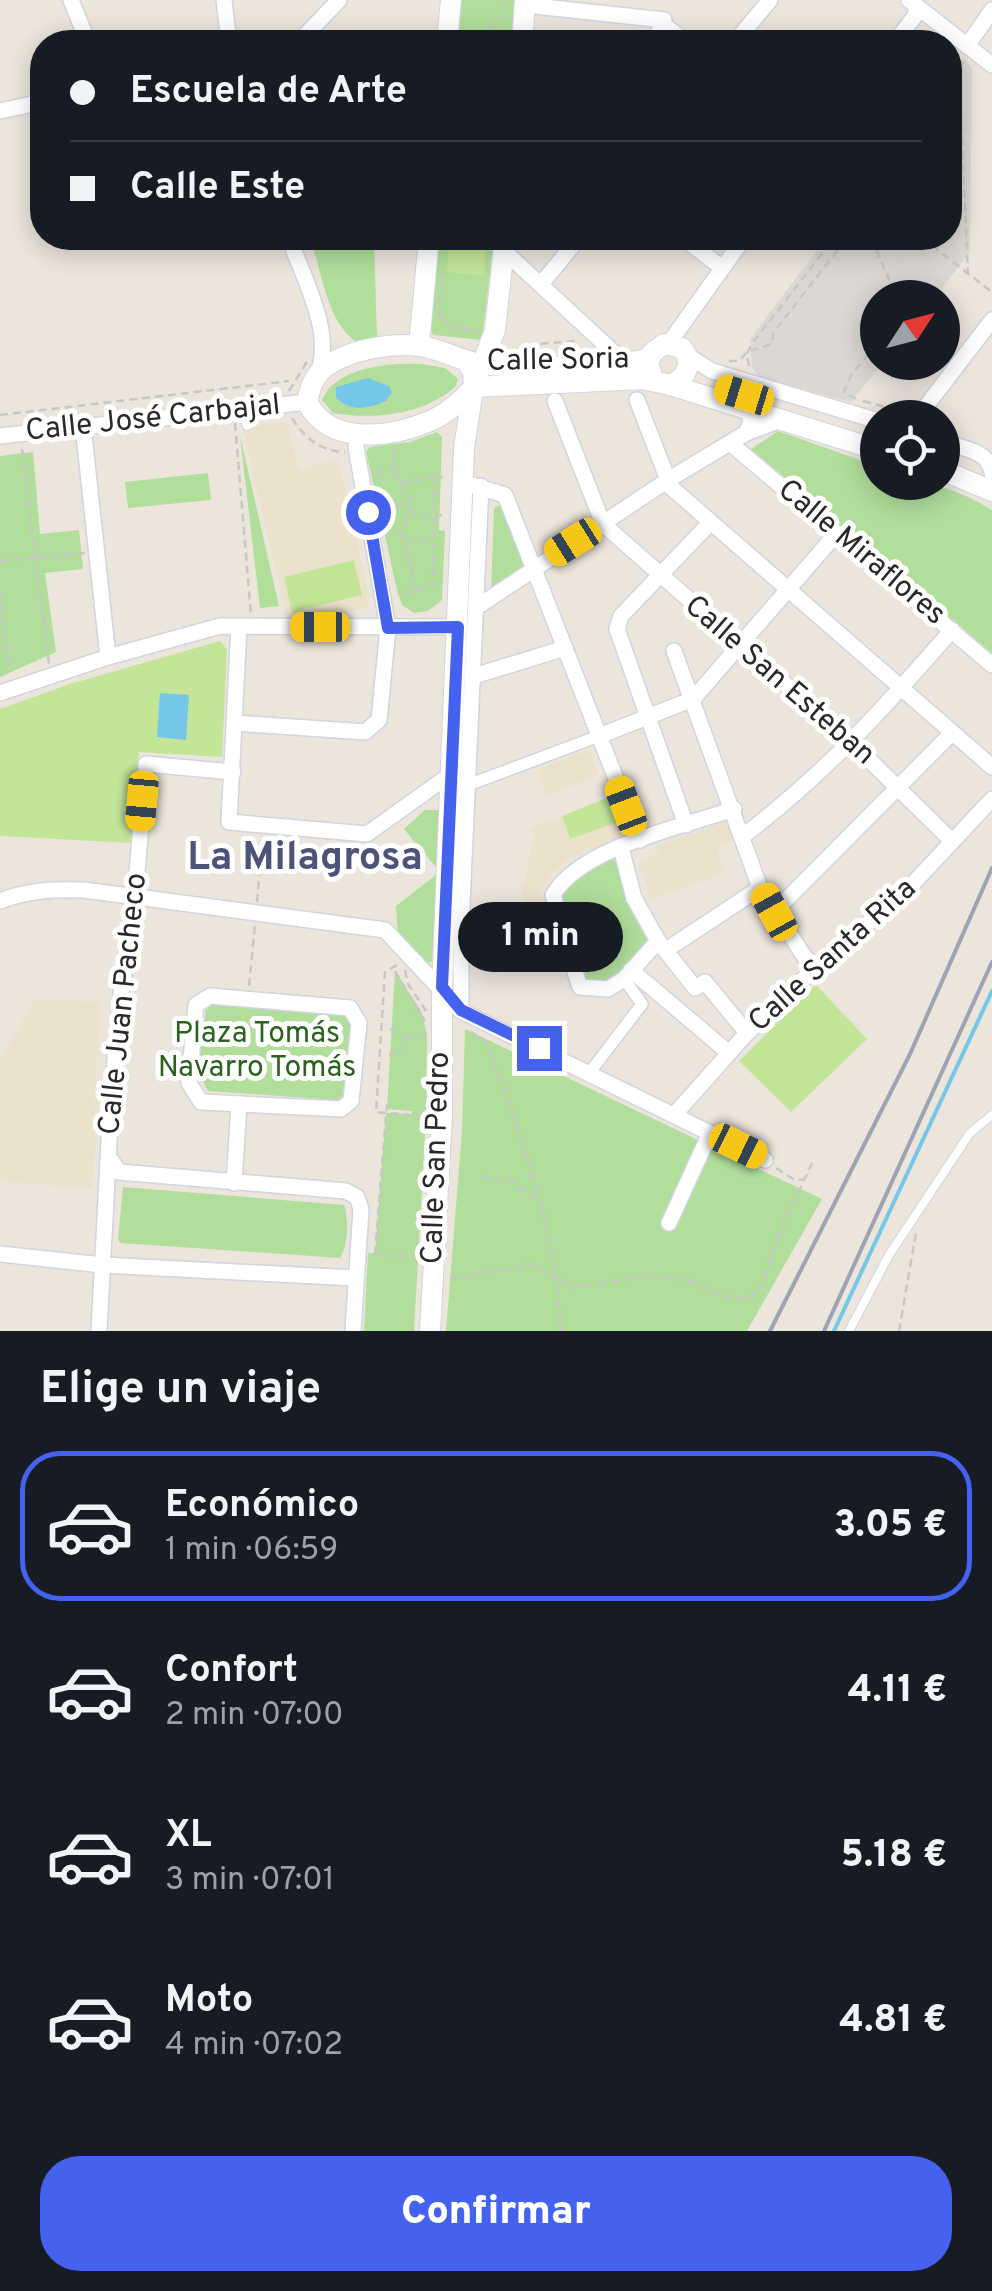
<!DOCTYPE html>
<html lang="es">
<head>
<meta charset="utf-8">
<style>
  body { margin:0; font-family:Overpass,sans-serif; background:#242831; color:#f1f3f6; height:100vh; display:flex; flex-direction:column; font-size:38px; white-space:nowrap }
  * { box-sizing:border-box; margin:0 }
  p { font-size:32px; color:#9ea1a6 }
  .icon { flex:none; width:55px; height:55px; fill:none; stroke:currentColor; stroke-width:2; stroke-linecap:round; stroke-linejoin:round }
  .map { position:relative; height:1331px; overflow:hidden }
  .sheet { display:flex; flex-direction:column; background:#171b24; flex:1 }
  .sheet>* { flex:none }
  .top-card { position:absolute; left:30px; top:30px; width:932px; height:220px; border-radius:40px; box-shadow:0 5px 25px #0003; display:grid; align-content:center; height:220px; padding:0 40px; background:#171b24 }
  .needle { width:65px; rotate:54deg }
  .tools { position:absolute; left:860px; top:280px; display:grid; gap:20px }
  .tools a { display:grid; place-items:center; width:100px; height:100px; border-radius:50%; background:#171b24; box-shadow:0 5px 25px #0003; font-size:50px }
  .end { position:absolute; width:45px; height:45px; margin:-22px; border:12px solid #4562ef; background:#fff; box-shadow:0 0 0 5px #fff }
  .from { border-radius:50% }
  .bubble { position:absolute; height:70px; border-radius:35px; background:#171b24; box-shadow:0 5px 25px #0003; font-size:32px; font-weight:800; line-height:70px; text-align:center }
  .car { position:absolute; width:30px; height:60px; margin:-30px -15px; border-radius:12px; box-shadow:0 0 8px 2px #0007; background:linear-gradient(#f5c518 24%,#345 0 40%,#f5c518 0 76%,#345 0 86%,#f5c518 0) }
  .top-card b { display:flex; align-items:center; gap:35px; height:95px; font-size:38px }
  .top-card b+b { border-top:2px solid #363941 }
  .top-card i { width:25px; height:25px; background:#f1f3f6 }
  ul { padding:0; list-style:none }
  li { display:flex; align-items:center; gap:30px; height:150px; margin:0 20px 15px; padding:0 20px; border:5px solid transparent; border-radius:40px }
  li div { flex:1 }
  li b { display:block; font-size:38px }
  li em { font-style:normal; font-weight:800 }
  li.selected { border-color:#4562ef }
  li>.icon { width:90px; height:90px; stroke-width:1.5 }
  h2 { padding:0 40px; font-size:45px; line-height:120px }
  .primary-button { display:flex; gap:20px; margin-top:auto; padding:20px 40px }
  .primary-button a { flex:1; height:115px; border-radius:40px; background:#4562ef; color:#fff; font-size:40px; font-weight:800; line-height:115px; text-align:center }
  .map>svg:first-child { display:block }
</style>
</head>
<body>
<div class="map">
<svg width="992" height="1331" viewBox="0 0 992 1331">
  <rect width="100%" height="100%" fill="#ebe5dc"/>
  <g fill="#ece2cc">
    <path d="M287,422L299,469L338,459L367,586L368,605L364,609L286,614L242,426Z"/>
    <path d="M589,750L599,775L546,796L537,770Z"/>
    <path d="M617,794L631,835L568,858L539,889L561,949L545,955L522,891L535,833L528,829Z"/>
    <path d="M727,821L734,841L717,849L724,870L722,874L651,900L638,861L658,854L656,846Z"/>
    <path d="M34,999L101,1002L94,1101L99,1102L92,1189L0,1181V1061Z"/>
  </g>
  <g fill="#b1de9b">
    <path d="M461,0H517L513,42H457Z"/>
    <path d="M330,238H374L377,338L355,341C329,322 323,280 314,251L318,242Z"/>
    <path d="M439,238H494L482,340L433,335L431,330Z"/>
    <path d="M422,364L445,368L458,379L455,387C423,415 373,420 333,413L322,400C336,366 391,363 422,364Z"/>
    <path d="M778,431L877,466L878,482C927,482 949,484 992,510V653L751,449Z"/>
    <path d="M437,432L442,437L439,530L445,531L442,600L428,611L414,613L402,605L397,590L366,451L370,447L410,442Z"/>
    <path d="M240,436L279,606L260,608Z"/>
    <path d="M33,452L40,534L79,530L83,569L45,573L56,652L0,677V456Z"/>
    <path d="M208,473L211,500L128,508L125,482Z"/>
    <path d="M502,504L525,570L491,594L494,508Z"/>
    <path d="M425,810H440L436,867L404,829Z"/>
    <path d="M620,850L654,937L608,983L581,980L556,893Z"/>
    <path d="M437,874L436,961L424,963L398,937L396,906Z"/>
    <path d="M395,971L421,1011L427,1034L426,1116L414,1331H364L368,1253H375L386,1113L412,1114V1111L387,1109Z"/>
    <path d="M211,1005L347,1015L354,1026L346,1097L337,1100L208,1091C193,1069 203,1035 206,1010Z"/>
    <path d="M465,1029L822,1199L747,1331H446L462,1131Z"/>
    <path d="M123,1187L344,1205C349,1218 348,1246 340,1258L121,1243L118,1240Z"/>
  </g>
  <g fill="#c3e598">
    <path d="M449,238H487L484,276L447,272Z"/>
    <path d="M354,560L362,595L292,612L284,577Z"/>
    <path d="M220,641L227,649L222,757L139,752L132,843L0,836V709L70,684Z"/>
    <path d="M617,794L624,820L570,839L562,816Z"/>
    <path d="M816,985L867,1039L791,1112L739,1061Z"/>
  </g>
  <path fill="#dbd8d3" d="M963,58L972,68L970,252L935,297L878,298V362L883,363L851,402L761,378L752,368L750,339L826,238H950V74Z"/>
  <g fill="#75c7e7">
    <path d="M368,378L389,386L392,392L386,401C369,408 349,413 336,397V387Z"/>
    <path d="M160,693L189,695L186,740L157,737Z"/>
  </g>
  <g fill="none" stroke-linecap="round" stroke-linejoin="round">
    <path stroke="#75c7e7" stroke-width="4" d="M834,1331L992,991"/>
    <g stroke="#d1d4e1" stroke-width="10">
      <g id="service">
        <path d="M241,409L247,426"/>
        <path d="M849,1331L889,1255L970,1133L992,1115"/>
      </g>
    </g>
    <g stroke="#d1d4e1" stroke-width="14">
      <g id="pedestrian">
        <path d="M468,785L599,736"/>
        <path d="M590,1072L642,1004L624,979"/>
      </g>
    </g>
    <g stroke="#d1d4e1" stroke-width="18">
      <g id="minor">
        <path d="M71,0L88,42"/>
        <path d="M224,0L229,42"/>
        <path d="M909,0L992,65"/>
        <path d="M525,5L664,20V25L686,42"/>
        <path d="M299,42L339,0"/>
        <path d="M651,42L664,25"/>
        <path d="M735,42L770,0"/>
        <path d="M895,42L915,16L917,6"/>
        <path d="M967,46L992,10"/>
        <path d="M0,111L42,102"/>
        <path d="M289,238C303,277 334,332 318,373"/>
        <path d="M683,238L721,267"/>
        <path d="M504,251L624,362"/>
        <path d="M541,284L579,238"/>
        <path d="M669,343L744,238"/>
        <path d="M687,355L712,371L878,421"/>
        <path d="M637,400L668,480"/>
        <path d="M555,401L603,524L852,743L952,841"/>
        <path d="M748,410L751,422L746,433L781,420"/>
        <path d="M917,418L992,320"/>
        <path d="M83,426L108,657"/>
        <path d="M0,436L307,402"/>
        <path d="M942,442C962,448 989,450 992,473"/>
        <path d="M730,443L992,665"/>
        <path d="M665,482L992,767"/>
        <path d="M472,485L505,495L640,840"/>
        <path d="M477,607L668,480L746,433"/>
        <path d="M239,626L229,822L367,834L451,774"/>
        <path d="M674,651L760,888L813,970"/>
        <path d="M474,676L565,648"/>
        <path d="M0,693L108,657L220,626L458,627"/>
        <path d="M236,723L365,732L379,720L388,628L356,447"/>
        <path d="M599,736L693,699L837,533"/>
        <path d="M686,825L617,629L621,616L710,523"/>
        <path d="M743,836C826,773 884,708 952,630"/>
        <path d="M621,848L634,898L658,941L695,988L705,982L747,1033"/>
        <path d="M0,901C28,890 54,889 84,890L385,930L461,1011L765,1160"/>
        <path d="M774,912L952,733"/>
        <path d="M533,931L534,962L569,954L580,987L608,989L624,979L658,941"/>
        <path d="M666,950L760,888"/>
        <path d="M569,954L553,895C581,847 682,827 734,809"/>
        <path d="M631,970L729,1053"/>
        <path d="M210,996L350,1008L359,1023L351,1101L341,1109L201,1102L189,1083L196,1005Z"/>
        <path d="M461,1011V926L481,486"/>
        <path d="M675,1114L747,1033L813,970L908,889L992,799"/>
        <path d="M109,1157L119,1172L346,1191L357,1197L361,1209L353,1331"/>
        <path d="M234,1183L239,1104"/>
        <path d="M669,1223L710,1133"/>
        <path d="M0,1254L102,1265L355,1278"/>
        <path d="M99,1331L111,1104L122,982L135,897L146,764L233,772"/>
      </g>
    </g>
    <g stroke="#d1d4e1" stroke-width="22">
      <g id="secondary">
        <path d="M447,42L451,0"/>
        <path d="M522,42L525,0"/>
        <path d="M419,346L429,238"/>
        <path d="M466,361L473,371L474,387C461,401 447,414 430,421C390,438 329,446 307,402C310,389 313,377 324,368C347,350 391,342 420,346C441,349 459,360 480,364C510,369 623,367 650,358"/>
        <path d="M479,372L495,330L505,238"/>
        <path d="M670,385L878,450"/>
        <path d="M474,387L643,379L670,385C687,378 694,363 682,348L664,344L652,353L648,364L654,381"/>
        <path d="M942,470L992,491"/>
        <path d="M430,1331L442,1116V987L464,448L473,389"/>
      </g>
    </g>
    <g stroke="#c7c7c7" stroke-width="2.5" stroke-dasharray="8 5" stroke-linecap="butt">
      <path d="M472,42L486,30"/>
      <path d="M487,42V30L502,18L505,0"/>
      <path d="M964,62L959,67L968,273"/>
      <path d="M950,80L958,69"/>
      <path d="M950,85L958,75L960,60"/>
      <path d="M871,238L891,284L890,298"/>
      <path d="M922,238L992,292"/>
      <path d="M442,317L452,328L479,331"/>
      <path d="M439,318L443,266"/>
      <path d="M530,350L536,344L579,341"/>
      <path d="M729,361H739L747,352L772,344L773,333L847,238"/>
      <path d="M749,366L747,354L751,345L834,238"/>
      <path d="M289,391L308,360"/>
      <path d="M856,399L844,392L851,375L878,343"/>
      <path d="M863,401L904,412"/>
      <path d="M0,415L289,381"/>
      <path d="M292,418C305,439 321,451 345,452"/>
      <path d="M235,423L251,615"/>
      <path d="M395,447L393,470L412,502L402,535L416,590L398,594"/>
      <path d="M22,449L49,664"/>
      <path d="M375,473L392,470"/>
      <path d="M401,482L443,477"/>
      <path d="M383,510L409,502"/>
      <path d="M409,516L442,515"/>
      <path d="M384,534L401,531"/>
      <path d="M405,540L432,539"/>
      <path d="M0,561L85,553"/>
      <path d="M416,590L433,584L435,478"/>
      <path d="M0,592L9,673"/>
      <path d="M257,902L262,840"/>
      <path d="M397,965L385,972L376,1112L425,1116"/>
      <path d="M405,970L408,984L426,1011"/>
      <path d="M395,971L425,1021"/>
      <path d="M249,986L255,925"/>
      <path d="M471,1032L485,1041C522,1134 556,1231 561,1331"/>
      <path d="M406,1039L428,1033"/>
      <path d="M389,1055L404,1051L405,1036L390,1029"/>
      <path d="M776,1168L793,1179L804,1180"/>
      <path d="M482,1177L511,1181L540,1202"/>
      <path d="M374,1254L416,1257"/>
      <path d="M375,1254L387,1104"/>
      <path d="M450,1279L533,1264L573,1287L654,1275L690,1281L719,1295L748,1299L762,1285L777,1239L812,1163"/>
      <path d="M899,1331L916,1233"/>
    </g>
    <use href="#service" stroke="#fff" stroke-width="8"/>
    <use href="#pedestrian" stroke="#fff" stroke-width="11"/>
    <use href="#minor" stroke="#fff" stroke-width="15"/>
    <use href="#secondary" stroke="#fff" stroke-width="20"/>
    <g stroke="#9fa2b3" stroke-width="4">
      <path d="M770,1331L910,1054L992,868"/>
      <path d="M824,1331L992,962"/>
    </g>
  </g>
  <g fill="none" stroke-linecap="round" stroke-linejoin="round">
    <path stroke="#4562ef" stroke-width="12" d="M368,512L388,628L458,627L442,987L461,1010L539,1048"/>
  </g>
  <g text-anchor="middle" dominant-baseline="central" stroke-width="10" stroke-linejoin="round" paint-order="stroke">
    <g font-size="30" fill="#292929" stroke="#fff">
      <text transform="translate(558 361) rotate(-1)">Calle Soria</text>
      <text transform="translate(153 419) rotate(-6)">Calle José Carbajal</text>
      <text transform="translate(861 553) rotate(40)">Calle Miraflores</text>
      <text transform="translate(779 681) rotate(41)">Calle San Esteban</text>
      <text transform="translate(833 956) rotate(-42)">Calle Santa Rita</text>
      <text transform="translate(124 1004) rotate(-84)">Calle Juan Pacheco</text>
      <text transform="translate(437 1158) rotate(-88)">Calle San Pedro</text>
    </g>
    <g font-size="30" fill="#2b621e" stroke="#fff">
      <text x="257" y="1034">Plaza Tomás<tspan x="257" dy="34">Navarro Tomás</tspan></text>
    </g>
    <g font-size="40" font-weight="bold" fill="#4d5477" stroke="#fff">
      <text x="305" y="859">La Milagrosa</text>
    </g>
  </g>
</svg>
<div class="tools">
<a><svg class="needle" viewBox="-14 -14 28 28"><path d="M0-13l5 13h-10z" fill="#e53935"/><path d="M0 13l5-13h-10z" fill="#9ea1a6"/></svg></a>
<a><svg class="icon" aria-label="locate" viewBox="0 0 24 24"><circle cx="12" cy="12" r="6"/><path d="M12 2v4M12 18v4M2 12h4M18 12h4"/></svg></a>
</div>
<i class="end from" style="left:368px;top:512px"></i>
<i class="end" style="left:539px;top:1048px"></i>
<div class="bubble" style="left:458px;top:902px;width:165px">1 min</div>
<i class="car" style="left:744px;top:395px;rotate:287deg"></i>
<i class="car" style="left:573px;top:542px;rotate:238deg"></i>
<i class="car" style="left:320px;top:627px;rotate:270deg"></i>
<i class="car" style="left:142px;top:801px;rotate:185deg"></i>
<i class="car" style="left:626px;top:806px;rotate:339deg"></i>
<i class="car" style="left:774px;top:912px;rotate:331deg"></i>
<i class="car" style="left:738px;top:1146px;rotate:116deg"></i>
<div class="top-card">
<b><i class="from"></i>Escuela de Arte</b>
<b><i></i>Calle Este</b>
</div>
</div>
<section class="sheet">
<h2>Elige un viaje</h2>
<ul>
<li class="selected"><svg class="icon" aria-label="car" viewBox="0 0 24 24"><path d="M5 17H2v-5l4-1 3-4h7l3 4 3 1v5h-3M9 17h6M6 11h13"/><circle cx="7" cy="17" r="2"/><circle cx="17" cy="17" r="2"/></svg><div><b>Económico</b><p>1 min · 06:59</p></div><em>3.05 €</em></li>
<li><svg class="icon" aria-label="car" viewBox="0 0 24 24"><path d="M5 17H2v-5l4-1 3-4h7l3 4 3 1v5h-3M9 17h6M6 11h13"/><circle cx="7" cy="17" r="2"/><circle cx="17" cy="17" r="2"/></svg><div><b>Confort</b><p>2 min · 07:00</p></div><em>4.11 €</em></li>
<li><svg class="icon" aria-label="car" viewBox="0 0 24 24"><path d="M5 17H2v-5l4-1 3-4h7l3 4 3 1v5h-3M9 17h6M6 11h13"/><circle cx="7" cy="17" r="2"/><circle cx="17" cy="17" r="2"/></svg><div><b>XL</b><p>3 min · 07:01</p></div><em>5.18 €</em></li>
<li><svg class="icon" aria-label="car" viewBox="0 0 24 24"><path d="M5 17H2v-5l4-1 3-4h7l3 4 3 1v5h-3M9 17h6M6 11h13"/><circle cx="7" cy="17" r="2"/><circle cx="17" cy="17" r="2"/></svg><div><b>Moto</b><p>4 min · 07:02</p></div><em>4.81 €</em></li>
</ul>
<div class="primary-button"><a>Confirmar</a></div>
</section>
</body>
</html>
